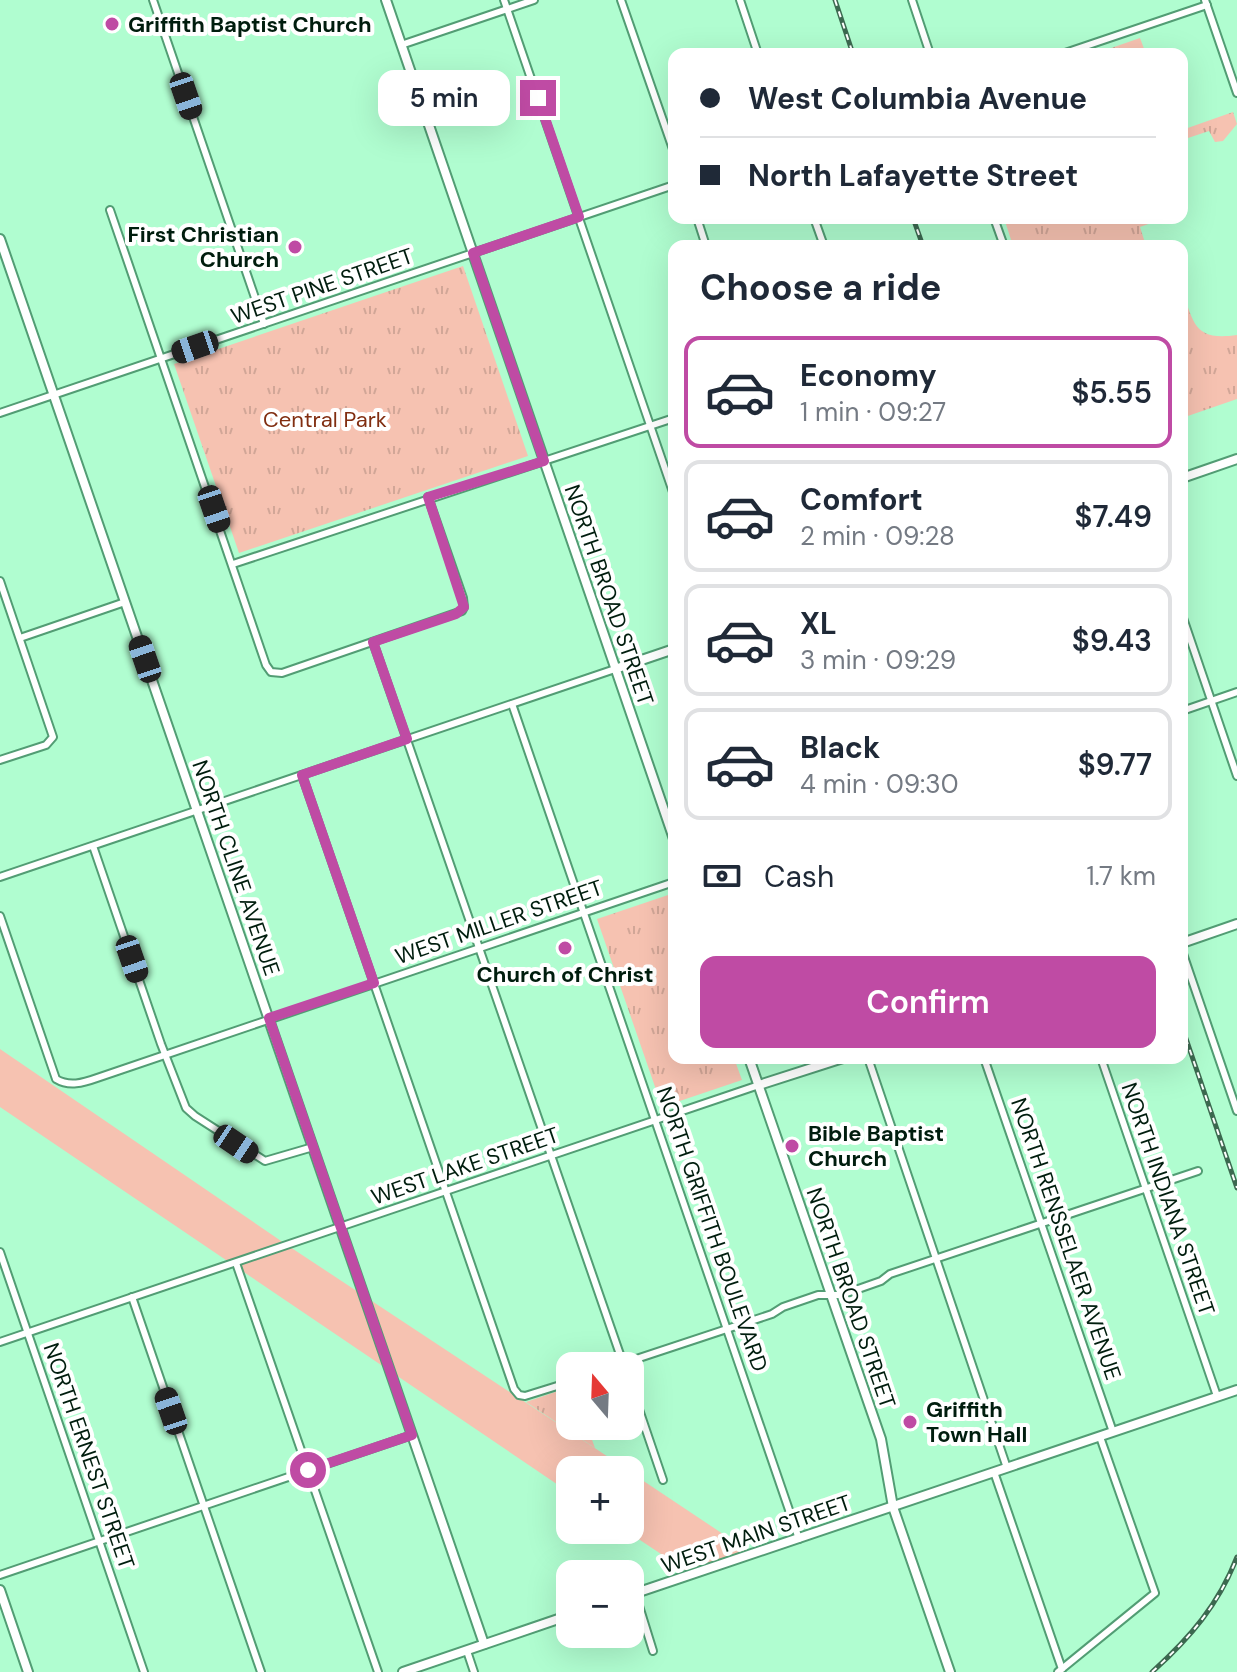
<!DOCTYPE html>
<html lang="en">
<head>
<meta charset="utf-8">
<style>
  body { margin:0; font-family:"DM Sans",sans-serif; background:#f6f6f7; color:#1f2937; height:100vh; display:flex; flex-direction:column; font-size:30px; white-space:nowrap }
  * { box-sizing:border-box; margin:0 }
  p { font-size:26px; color:#747a83 }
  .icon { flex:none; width:44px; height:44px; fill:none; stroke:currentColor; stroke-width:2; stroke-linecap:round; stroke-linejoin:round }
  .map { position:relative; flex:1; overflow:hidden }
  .side { position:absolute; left:668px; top:240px; width:520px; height:824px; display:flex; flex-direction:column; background:#fff; border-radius:16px; box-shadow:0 8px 32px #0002 }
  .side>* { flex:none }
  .top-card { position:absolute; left:668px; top:48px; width:520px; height:176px; border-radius:16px; box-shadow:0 8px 32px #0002; display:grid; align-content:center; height:176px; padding:0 32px; background:#fff }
  .needle { width:52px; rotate:341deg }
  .controls { position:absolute; left:556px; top:1352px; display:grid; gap:16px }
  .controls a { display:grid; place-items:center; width:88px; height:88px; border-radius:16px; background:#fff; box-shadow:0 8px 32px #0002; font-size:40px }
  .end { position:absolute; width:36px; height:36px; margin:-18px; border:10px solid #bf4ba4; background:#fff; box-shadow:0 0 0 4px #fff }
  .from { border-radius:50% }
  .bubble { position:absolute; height:56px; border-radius:16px; background:#fff; box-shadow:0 8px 32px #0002; font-size:26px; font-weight:600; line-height:56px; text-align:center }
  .car { position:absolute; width:24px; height:48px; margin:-24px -12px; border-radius:10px; box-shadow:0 0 6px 2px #0007; background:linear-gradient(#222 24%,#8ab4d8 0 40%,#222 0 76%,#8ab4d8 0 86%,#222 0) }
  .top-card b { display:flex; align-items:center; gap:28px; height:76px; font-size:30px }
  .top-card b+b { border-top:2px solid #e0e1e3 }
  .top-card i { width:20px; height:20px; background:#1f2937 }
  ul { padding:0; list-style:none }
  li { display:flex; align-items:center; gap:24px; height:112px; margin:0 16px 12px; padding:0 16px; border:4px solid #e0e1e3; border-radius:16px }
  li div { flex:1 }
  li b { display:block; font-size:30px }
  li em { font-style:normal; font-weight:600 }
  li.current { border-color:#bf4ba4 }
  li>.icon { width:72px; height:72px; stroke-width:1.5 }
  h2 { padding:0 32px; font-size:36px; line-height:96px }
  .pay { display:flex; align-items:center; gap:20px; height:88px; padding:0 32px; font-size:30px }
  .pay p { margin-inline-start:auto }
  .cta { display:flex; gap:16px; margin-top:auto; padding:16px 32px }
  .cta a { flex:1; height:92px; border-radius:16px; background:#bf4ba4; color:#fff; font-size:32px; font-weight:600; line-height:92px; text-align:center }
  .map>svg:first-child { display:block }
</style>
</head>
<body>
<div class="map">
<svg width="1237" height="1672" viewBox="0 0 1237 1672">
  <defs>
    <pattern id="park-tufts" width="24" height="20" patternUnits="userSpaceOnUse" patternTransform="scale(2)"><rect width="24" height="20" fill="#f6c2b1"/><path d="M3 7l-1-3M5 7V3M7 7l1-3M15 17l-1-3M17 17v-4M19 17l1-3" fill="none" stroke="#d1a697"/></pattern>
  </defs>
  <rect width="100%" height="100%" fill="#b0fdd0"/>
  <g fill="#f6c2b1">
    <path d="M0,1049L287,1245L628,1470H570V1493L0,1107Z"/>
    <path d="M630,1472L753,1554L691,1574L625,1530H630Z"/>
  </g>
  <g fill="url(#park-tufts)">
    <path d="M1140,38L1146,54H1094Z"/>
    <path d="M1233,112L1237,124L1223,141L1215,142L1209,131L1182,140V130Z"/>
    <path d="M1004,218H1113L1115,224L1134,218H1152L1154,222L1140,227L1146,246H1013Z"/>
    <path d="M463,266L528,456L239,553L174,364Z"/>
    <path d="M1182,289C1194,324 1194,341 1237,335V399L1182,418Z"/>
    <path d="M674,893V1058H734L742,1080L662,1107L597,919Z"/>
    <path d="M570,1387V1426H587L595,1448L526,1402Z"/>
  </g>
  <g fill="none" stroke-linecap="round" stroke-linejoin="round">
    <g stroke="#529d74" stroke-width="10">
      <g id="minor">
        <path d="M153,0L264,324"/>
        <path d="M504,0L674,495"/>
        <path d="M621,0L674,152"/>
        <path d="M740,0L758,54"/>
        <path d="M912,0L930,54"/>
        <path d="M1205,0L1237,93"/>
        <path d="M401,45L534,0"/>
        <path d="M1062,54L1207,5"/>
        <path d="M110,210L266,665L271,672L282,673L462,611L464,607L463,598L428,497"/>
        <path d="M697,218L706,246"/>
        <path d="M814,218L824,246"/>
        <path d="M994,218L1004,246"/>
        <path d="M0,413L674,185"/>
        <path d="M233,564L674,418"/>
        <path d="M0,581L53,737L46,745L0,760"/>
        <path d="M1182,615L1237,776"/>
        <path d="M20,638L125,602"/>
        <path d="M373,642L624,1366"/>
        <path d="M512,704L799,1539"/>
        <path d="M1182,711L1237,692"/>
        <path d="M302,775L514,1389L519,1395L525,1396L570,1382"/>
        <path d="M93,846L161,1044L186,1108L195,1116L265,1161L313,1147"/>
        <path d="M0,877L615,669"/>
        <path d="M0,916L56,1079C69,1087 83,1083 97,1078L674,882"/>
        <path d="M1182,951L1237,1111"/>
        <path d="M868,1058L1007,1468"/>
        <path d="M984,1058L1113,1432"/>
        <path d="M1101,1058L1217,1396"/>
        <path d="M0,1252L144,1672"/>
        <path d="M236,1263L378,1672"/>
        <path d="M132,1297L261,1672"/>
        <path d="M0,1342L759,1085"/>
        <path d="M615,1366L772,1314L783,1307L818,1295H841L881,1281L890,1274L1198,1171"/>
        <path d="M630,1383L663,1480"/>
        <path d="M994,1472L1062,1669"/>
        <path d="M0,1575L412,1435"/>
        <path d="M635,1593L653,1651"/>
        <path d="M467,1651L474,1672"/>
        <path d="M1058,1672L1155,1593L1100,1437"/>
      </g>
    </g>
    <g stroke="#529d74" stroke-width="12">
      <g id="tertiary">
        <path d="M386,0L674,839"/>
        <path d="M0,239L484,1644"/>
        <path d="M1182,478L1237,459"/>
        <path d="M615,669L674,649"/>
        <path d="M1182,943L1237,924"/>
        <path d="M749,1058L881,1439L893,1507L950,1672"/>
        <path d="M759,1085L843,1058"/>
        <path d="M0,1590L28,1672"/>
        <path d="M630,1595L1237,1390"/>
        <path d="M403,1672L570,1615"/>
      </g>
    </g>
    <use href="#minor" stroke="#fff" stroke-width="6"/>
    <use href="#tertiary" stroke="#fff" stroke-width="8"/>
    <g stroke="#3c6950" stroke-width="5">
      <g id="rail">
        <path d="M835,0L853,54"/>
        <path d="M913,218L923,246"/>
        <path d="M1182,1027L1237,1188"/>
        <path d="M1152,1672C1190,1638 1219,1604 1237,1557"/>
      </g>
    </g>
    <use href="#rail" stroke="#fff" stroke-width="2" stroke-dasharray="6" stroke-linecap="butt"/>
  </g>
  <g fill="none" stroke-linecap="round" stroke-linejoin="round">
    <path stroke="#bf4ba4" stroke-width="10" d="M308,1470L412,1435L269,1018L374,983L302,775L407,739L373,642L456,614L464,607L428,497L544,461L473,253L579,217L538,98"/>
  </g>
  <g fill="#bf4ba4" stroke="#fff" stroke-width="3">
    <circle cx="112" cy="24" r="8"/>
    <circle cx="295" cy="247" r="8"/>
    <circle cx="565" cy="948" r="8"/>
    <circle cx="792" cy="1146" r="8"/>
    <circle cx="910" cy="1422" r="8"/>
  </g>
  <g text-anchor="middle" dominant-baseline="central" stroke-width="8" stroke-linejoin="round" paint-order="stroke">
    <g font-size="22" font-weight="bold" fill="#001d0e" stroke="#fff" text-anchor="start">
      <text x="128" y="24">Griffith Baptist Church</text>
      <text x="279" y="234" text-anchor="end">First Christian<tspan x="279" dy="25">Church</tspan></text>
      <text x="565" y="974" text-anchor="middle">Church of Christ</text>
      <text x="808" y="1133">Bible Baptist<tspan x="808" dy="25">Church</tspan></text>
      <text x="926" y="1409">Griffith<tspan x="926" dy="25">Town Hall</tspan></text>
    </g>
    <g font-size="22" fill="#001d0e" stroke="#fff">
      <text transform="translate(322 286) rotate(-19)">WEST PINE STREET</text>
      <text transform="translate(609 595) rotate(71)">NORTH BROAD STREET</text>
      <text transform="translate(236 868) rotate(71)">NORTH CLINE AVENUE</text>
      <text transform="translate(499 922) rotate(-19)">WEST MILLER STREET</text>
      <text transform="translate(465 1166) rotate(-19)">WEST LAKE STREET</text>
      <text transform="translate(1168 1199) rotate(71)">NORTH INDIANA STREET</text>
      <text transform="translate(712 1229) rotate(71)">NORTH GRIFFITH BOULEVARD</text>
      <text transform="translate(1066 1239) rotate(71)">NORTH RENSSELAER AVENUE</text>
      <text transform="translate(851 1298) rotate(71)">NORTH BROAD STREET</text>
      <text transform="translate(89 1456) rotate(71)">NORTH ERNEST STREET</text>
      <text transform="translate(756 1534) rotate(-19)">WEST MAIN STREET</text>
    </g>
    <g font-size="22" fill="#812e11" stroke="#fff">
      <text x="325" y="419">Central Park</text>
    </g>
  </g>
</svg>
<div class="controls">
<a><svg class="needle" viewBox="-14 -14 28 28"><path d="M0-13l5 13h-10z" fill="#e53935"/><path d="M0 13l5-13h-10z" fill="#747a83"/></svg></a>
<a>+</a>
<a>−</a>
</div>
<i class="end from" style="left:308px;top:1470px"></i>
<i class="end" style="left:538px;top:98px"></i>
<div class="bubble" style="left:378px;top:70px;width:132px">5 min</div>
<i class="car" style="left:186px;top:96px;rotate:161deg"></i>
<i class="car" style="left:195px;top:347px;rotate:251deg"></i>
<i class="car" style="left:214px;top:509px;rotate:161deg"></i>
<i class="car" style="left:145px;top:659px;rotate:341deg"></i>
<i class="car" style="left:132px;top:959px;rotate:161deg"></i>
<i class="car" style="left:236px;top:1144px;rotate:124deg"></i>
<i class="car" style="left:171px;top:1411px;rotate:341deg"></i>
<div class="top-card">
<b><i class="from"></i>West Columbia Avenue</b>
<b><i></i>North Lafayette Street</b>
</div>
<section class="side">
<h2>Choose a ride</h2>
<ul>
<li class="current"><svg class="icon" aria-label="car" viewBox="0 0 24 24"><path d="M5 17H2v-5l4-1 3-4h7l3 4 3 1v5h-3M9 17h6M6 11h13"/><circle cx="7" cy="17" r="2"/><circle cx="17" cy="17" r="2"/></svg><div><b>Economy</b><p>1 min · 09:27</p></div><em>$5.55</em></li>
<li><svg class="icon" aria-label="car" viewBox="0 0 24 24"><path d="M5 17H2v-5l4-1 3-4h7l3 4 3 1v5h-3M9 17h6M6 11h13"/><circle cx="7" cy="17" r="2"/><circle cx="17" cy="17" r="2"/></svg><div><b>Comfort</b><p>2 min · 09:28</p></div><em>$7.49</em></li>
<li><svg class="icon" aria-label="car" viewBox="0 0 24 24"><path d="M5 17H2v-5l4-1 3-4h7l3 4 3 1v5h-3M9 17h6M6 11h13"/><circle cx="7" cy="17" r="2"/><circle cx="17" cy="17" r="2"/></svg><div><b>XL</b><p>3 min · 09:29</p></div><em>$9.43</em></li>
<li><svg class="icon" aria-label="car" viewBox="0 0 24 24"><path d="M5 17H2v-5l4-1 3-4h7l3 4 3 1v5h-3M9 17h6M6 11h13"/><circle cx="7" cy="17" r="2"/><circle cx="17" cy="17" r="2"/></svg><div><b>Black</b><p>4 min · 09:30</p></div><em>$9.77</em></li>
</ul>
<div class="pay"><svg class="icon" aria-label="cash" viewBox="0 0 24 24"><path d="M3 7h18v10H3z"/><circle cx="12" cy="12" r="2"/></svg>Cash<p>1.7 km</p></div>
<div class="cta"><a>Confirm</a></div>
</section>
</div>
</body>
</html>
